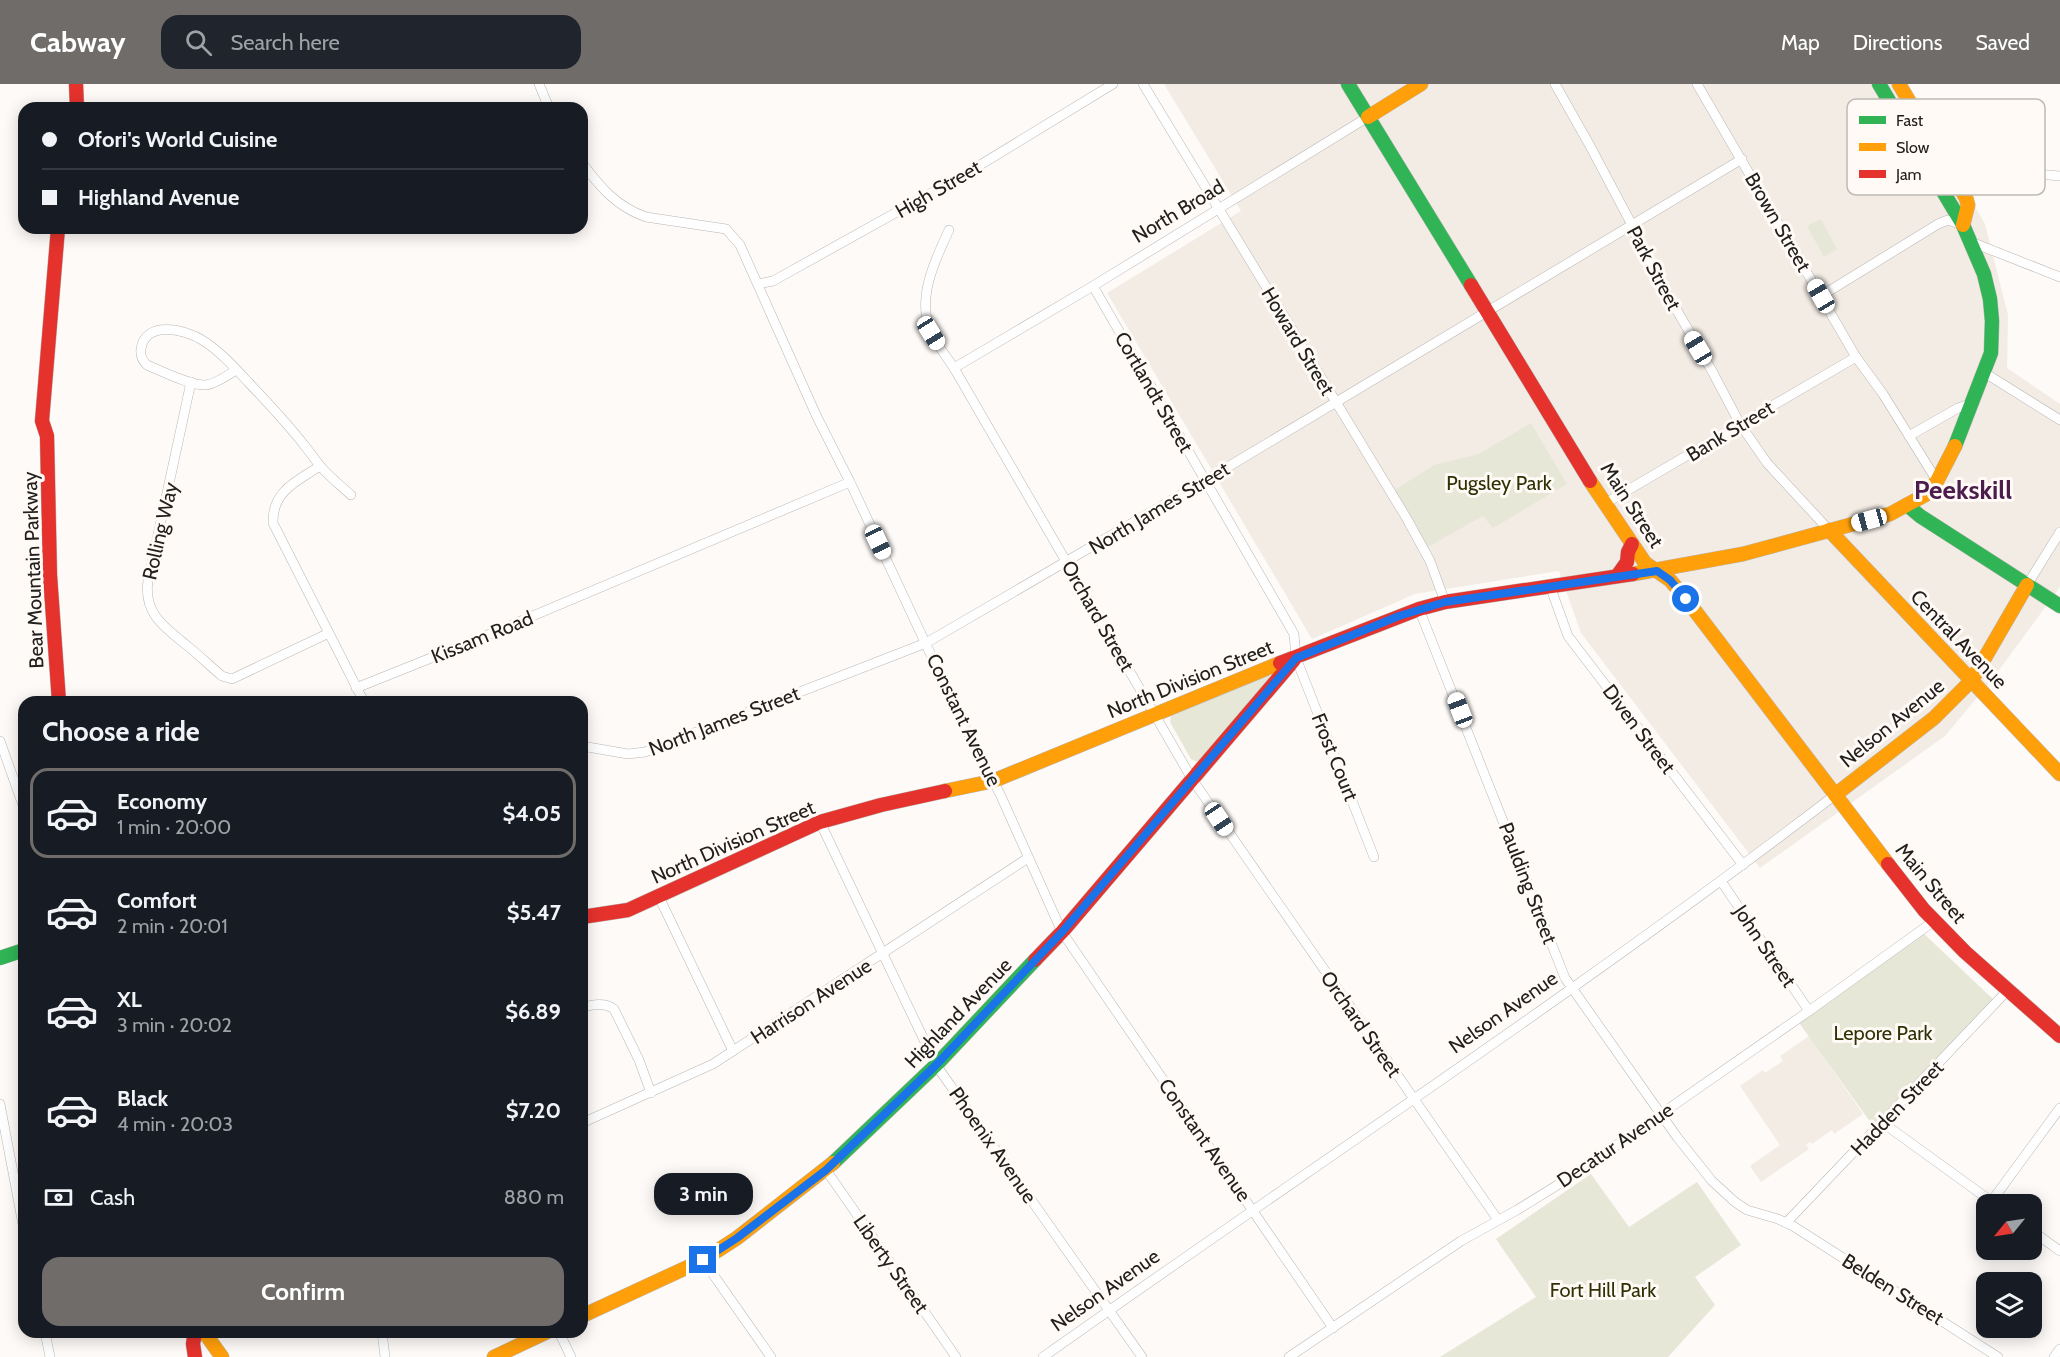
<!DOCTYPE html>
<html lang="en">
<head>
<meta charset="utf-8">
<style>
  body { margin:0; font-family:Cabin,sans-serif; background:#20242c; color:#f1f3f6; height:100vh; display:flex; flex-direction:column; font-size:22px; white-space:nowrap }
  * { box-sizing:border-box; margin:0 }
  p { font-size:20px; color:#9ea1a6 }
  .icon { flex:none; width:33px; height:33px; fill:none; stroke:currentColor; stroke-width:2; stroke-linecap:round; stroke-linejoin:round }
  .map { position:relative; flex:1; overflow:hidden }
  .sheet { position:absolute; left:18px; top:612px; width:570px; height:642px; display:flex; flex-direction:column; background:#171b24; border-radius:18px; box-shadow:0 3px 15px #0003 }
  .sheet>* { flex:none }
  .guide { position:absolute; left:18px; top:18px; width:570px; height:132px; border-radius:18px; box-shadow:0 3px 15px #0003; display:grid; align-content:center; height:132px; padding:0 24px; background:#171b24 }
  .needle { width:39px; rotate:240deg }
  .fabs { position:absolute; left:1976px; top:1110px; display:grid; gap:12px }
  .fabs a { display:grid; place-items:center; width:66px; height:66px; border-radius:12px; background:#171b24; box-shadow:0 3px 15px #0003; font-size:30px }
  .end { position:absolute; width:27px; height:27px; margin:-14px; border:8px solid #1a73e8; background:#fff; box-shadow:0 0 0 3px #fff }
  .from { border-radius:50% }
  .bubble { position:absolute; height:42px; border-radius:18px; background:#171b24; box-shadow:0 3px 15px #0003; font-size:20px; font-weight:800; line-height:42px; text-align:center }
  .car { position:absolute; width:18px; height:36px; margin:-18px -9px; border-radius:8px; box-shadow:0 0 4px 2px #0007; background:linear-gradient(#fff 24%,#345 0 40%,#fff 0 76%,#345 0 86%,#fff 0) }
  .guide b { display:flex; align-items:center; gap:21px; height:57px; font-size:22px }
  .guide b+b { border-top:2px solid #363941 }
  .guide i { width:15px; height:15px; background:#f1f3f6 }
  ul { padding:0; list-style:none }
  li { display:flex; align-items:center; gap:18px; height:90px; margin:0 12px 9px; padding:0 12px; border:3px solid transparent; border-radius:18px }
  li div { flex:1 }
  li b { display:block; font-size:22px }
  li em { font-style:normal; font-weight:800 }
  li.on { border-color:#6f6c6a }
  li>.icon { width:54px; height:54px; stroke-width:1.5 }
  h2 { padding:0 24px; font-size:27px; line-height:72px }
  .pay { display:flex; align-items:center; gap:15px; height:66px; padding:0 24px; font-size:22px }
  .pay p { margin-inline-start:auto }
  .cta { display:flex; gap:12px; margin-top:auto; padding:12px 24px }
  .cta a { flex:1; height:69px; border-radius:18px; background:#6f6c6a; color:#fff; font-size:24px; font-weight:800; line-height:69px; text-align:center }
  header { display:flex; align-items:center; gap:36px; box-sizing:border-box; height:84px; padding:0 30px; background:#6f6c6a; color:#fff }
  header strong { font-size:28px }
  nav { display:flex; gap:33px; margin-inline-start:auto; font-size:21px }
  .search { width:420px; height:54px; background:#20242c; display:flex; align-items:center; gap:15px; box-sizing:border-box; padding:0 21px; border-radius:18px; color:#9ea1a6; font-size:22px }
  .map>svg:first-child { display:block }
</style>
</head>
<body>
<header>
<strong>Cabway</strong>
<div class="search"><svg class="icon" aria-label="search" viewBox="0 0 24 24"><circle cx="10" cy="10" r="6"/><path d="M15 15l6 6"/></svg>Search here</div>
<nav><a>Map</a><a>Directions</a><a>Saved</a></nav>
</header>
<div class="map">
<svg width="2060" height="1273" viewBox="0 0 2060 1273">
  <rect width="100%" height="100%" fill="#fdfaf7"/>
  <g fill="#f3ece5">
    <path d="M1164,0H1904L1985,140L2008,231L2007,284L2060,320V503L1991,597L1945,652L1760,784L1581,549L1559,487L1415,510L1312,555L1107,209L1241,127Z"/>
    <path d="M1809,952L1863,1030L1834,1050L1832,1046L1812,1060L1810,1058L1806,1061L1809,1065L1761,1098L1750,1082L1780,1061L1740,1002L1763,986L1765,989L1783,977L1780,972Z"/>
  </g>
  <g fill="#e6e7d7">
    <path d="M1821,135L1837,165L1824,173L1807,142Z"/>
    <path d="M1531,339L1567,400L1493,444L1483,432L1424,465L1393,407L1434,381L1479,370Z"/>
    <path d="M1269,591L1270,594L1200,676L1197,678L1191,675L1170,638L1171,631Z"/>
    <path d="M1921,847L1997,919L1876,1046L1797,936Z"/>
    <path d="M1591,1090L1629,1143L1697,1098L1741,1161L1695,1193L1715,1221L1668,1273H1440L1536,1213L1496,1155Z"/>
  </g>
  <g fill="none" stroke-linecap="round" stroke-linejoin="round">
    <g stroke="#b9b7b5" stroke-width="10">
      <g id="street">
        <path d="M539,0L549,24"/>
        <path d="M1143,0L1407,435L1430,477L1445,518"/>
        <path d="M1555,0L1589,60L1632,141L1639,161L1712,287L1740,340L1767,379L1829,446"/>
        <path d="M1697,0L1856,273L1883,310L1937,397"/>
        <path d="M582,79C600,103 617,123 646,133L726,145L740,161L817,333L850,398L967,648L1000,710L1062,848L1333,1244"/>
        <path d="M1948,85L1967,84L2060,92"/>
        <path d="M949,146C935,176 916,215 931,248C937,261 946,272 954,284L1192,695L1498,1136"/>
        <path d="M1971,158L2060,193"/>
        <path d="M758,200L773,197L967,89L1113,0"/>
        <path d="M1093,202L1294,550L1296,574L1374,773"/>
        <path d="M1821,212L1938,140L1948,136L1963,141"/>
        <path d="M954,284L1093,202L1368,33"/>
        <path d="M236,286C228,291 216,300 206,301C191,302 162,287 147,281C142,276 140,272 141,265C145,236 185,245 202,256C220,267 235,284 249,299C268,319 287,339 304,361C310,368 315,376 321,383C330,393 341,402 351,411"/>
        <path d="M1985,289L2060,336"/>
        <path d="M191,298L148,497C143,531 167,545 190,564C201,573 211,583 222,592L232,595L329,549"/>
        <path d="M1909,352L1958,324L1973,319"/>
        <path d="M320,382C297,397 272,407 273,439L364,618"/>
        <path d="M1604,420L1856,273"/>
        <path d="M2027,501L2060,448"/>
        <path d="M1550,502L1568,552L1743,781"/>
        <path d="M1419,525L1565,894L1677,1053L1712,1097L1735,1118L1747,1126L1778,1135L1793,1142L1998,1273"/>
        <path d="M356,604L471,558L850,398"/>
        <path d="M0,657L24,724"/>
        <path d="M582,662L628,670L645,668L926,559L1206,396L1742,75"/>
        <path d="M820,738L936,981L1142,1273"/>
        <path d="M1721,797L1809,927"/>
        <path d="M659,813L733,967"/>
        <path d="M582,924C593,920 604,918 614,925L639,976L651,1009"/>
        <path d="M0,1020L24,1146"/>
        <path d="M582,1039L713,980L1028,774"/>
        <path d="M1883,1039L1995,1120"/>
        <path d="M826,1086L956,1273"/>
        <path d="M1991,1118L2060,1024"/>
        <path d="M1786,1139L2007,907"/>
        <path d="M2031,1146L2060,1167"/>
        <path d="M703,1176L771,1273"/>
        <path d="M45,1248L50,1273"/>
        <path d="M382,1248L385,1273"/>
        <path d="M559,1248L571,1273"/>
        <path d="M1043,1273C1307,1086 1578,908 1835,711"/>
        <path d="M1289,1273L1461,1157L1517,1126L1572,1092L1809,927L1934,837"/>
        <path d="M2054,1273L2060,1265"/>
      </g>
    </g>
    <g stroke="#b9b7b5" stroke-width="15">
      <g id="fast">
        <path d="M1348,0L1471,201"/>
        <path d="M1879,0L1963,141L1984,190L1990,215L1992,237L1991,269L1955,362"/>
        <path d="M1907,421L1920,432L2060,522"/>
        <path d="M0,874L24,866"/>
        <path d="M833,1079L936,981L1035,876"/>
      </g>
    </g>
    <g stroke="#b9b7b5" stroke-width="15">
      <g id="slow">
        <path d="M1899,0L1966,114L1968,121L1963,141"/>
        <path d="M1368,33L1421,0"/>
        <path d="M1590,397L1645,479L1670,496L1686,515L1888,780"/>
        <path d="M1829,446L2060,690"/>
        <path d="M1633,490L1743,470L1890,430L1925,411L1937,397L1955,362"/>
        <path d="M945,707L993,697L1280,579"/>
        <path d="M1835,711L1934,634L1972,596L2027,501"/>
        <path d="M582,1232L703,1176L737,1154L833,1079"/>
        <path d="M201,1248L207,1252L222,1273"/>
        <path d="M494,1273L547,1248"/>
      </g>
    </g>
    <g stroke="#b9b7b5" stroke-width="15">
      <g id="jam">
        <path d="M76,0L77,24"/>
        <path d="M58,144L42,337L47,352L50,491L59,618"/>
        <path d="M1471,201L1590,397"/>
        <path d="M1617,492L1627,478L1628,468L1632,460"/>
        <path d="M1280,579L1419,525L1445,518L1633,490"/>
        <path d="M1888,780L1924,826L1965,868L2060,952"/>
        <path d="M582,833L628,826L820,738L881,721L945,707"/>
        <path d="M1035,876L1062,848L1294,576"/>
        <path d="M195,1248L193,1260L195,1273"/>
      </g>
    </g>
    <use href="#street" stroke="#fffefe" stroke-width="9"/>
    <use href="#fast" stroke="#30b455" stroke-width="14"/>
    <use href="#slow" stroke="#ff9f0a" stroke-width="14"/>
    <use href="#jam" stroke="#e5322d" stroke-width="14"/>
  </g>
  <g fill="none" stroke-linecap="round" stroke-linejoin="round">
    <path stroke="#1a73e8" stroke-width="8" d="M703,1176L737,1154L826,1086L936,981L1062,848L1296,574L1399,532L1445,518L1657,487L1670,496L1686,515"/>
  </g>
  <g text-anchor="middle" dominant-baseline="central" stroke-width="6" stroke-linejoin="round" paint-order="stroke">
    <g font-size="20" fill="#22201e" stroke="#fffaf5">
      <text transform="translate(938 105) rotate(-30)">High Street</text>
      <text transform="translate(1178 127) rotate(-31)">North Broad</text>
      <text transform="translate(1778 138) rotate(60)">Brown Street</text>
      <text transform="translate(1654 184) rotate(62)">Park Street</text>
      <text transform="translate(1298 257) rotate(59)">Howard Street</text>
      <text transform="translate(1154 308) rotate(60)">Cortlandt Street</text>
      <text transform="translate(1730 347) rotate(-31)">Bank Street</text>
      <text transform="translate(1632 421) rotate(57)">Main Street</text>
      <text transform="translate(1159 424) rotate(-31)">North James Street</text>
      <text transform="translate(160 447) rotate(-77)">Rolling Way</text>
      <text transform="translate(33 486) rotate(-92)">Bear Mountain Parkway</text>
      <text transform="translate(1098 532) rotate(60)">Orchard Street</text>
      <text transform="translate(482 553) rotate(-22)">Kissam Road</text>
      <text transform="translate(1959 555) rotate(46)">Central Avenue</text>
      <text transform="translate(1190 595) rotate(-22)">North Division Street</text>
      <text transform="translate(964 636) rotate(64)">Constant Avenue</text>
      <text transform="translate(724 637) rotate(-21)">North James Street</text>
      <text transform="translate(1892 639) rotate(-39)">Nelson Avenue</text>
      <text transform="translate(1639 645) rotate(53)">Diven Street</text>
      <text transform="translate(1335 673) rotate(68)">Frost Court</text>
      <text transform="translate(733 758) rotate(-24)">North Division Street</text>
      <text transform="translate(1528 799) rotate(69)">Paulding Street</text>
      <text transform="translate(1931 799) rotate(50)">Main Street</text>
      <text transform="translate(1765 862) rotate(56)">John Street</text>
      <text transform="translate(811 917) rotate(-33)">Harrison Avenue</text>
      <text transform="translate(1503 928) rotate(-35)">Nelson Avenue</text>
      <text transform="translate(958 929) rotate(-46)">Highland Avenue</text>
      <text transform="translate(1361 940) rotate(55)">Orchard Street</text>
      <text transform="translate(1897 1024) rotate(-46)">Hadden Street</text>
      <text transform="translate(1205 1056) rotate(55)">Constant Avenue</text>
      <text transform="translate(993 1061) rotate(55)">Phoenix Avenue</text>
      <text transform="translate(1615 1061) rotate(-34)">Decatur Avenue</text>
      <text transform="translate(891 1180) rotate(55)">Liberty Street</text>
      <text transform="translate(1893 1205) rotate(32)">Belden Street</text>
      <text transform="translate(1105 1206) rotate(-35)">Nelson Avenue</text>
    </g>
    <g font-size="20" fill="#2d3204" stroke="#fffaf5">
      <text x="1499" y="399">Pugsley Park</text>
      <text x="1883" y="949">Lepore Park</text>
      <text x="1603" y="1206">Fort Hill Park</text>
    </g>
    <g font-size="26" font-weight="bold" fill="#4b1c4d" stroke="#fffaf5">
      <text x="1963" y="406">Peekskill</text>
    </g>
  </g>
  <rect x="1847" y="15" width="198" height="96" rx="9" fill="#fffaf5" stroke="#bdb9b4" stroke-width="1.5"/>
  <rect x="1859" y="32" width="27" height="8" fill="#30b455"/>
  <rect x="1859" y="59" width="27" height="8" fill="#ff9f0a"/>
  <rect x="1859" y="86" width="27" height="8" fill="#e5322d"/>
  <g font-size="16" fill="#22201e">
    <text x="1896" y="42">Fast</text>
    <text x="1896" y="69">Slow</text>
    <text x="1896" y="96">Jam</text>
  </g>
</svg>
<div class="fabs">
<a><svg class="needle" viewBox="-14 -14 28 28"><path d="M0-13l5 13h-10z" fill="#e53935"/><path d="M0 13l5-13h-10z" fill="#9ea1a6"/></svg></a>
<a><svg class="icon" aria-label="layers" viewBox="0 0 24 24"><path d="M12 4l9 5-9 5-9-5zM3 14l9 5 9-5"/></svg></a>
</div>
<i class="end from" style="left:1686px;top:515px"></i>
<i class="end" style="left:703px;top:1176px"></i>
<div class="bubble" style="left:654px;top:1089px;width:99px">3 min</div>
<i class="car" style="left:1821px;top:212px;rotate:330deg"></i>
<i class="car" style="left:931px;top:249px;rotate:148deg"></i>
<i class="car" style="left:1698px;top:264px;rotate:329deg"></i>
<i class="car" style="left:1869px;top:436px;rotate:255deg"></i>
<i class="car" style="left:878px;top:458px;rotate:155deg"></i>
<i class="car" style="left:1460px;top:626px;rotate:339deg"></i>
<i class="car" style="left:1219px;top:735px;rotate:146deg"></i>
<div class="guide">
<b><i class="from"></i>Ofori's World Cuisine</b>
<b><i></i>Highland Avenue</b>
</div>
<section class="sheet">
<h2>Choose a ride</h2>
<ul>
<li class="on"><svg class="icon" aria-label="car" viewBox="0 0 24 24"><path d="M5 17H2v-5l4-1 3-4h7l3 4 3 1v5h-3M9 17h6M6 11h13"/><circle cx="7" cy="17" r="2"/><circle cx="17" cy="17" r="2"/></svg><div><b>Economy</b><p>1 min · 20:00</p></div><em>$4.05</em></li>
<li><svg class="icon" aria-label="car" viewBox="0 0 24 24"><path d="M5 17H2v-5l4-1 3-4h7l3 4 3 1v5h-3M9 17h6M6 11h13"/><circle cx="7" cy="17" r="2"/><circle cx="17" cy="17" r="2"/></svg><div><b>Comfort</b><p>2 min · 20:01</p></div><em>$5.47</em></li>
<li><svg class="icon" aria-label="car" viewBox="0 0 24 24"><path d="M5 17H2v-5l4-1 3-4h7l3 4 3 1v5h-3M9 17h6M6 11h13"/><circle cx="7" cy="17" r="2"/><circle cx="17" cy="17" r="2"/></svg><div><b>XL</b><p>3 min · 20:02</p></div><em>$6.89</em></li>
<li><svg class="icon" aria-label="car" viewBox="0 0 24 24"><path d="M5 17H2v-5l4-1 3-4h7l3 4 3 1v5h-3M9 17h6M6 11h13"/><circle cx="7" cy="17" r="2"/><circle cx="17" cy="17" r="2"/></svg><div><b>Black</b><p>4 min · 20:03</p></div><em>$7.20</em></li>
</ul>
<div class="pay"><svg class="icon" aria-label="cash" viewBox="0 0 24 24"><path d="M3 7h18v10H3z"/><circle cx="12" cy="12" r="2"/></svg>Cash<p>880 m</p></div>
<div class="cta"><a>Confirm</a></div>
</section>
</div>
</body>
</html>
